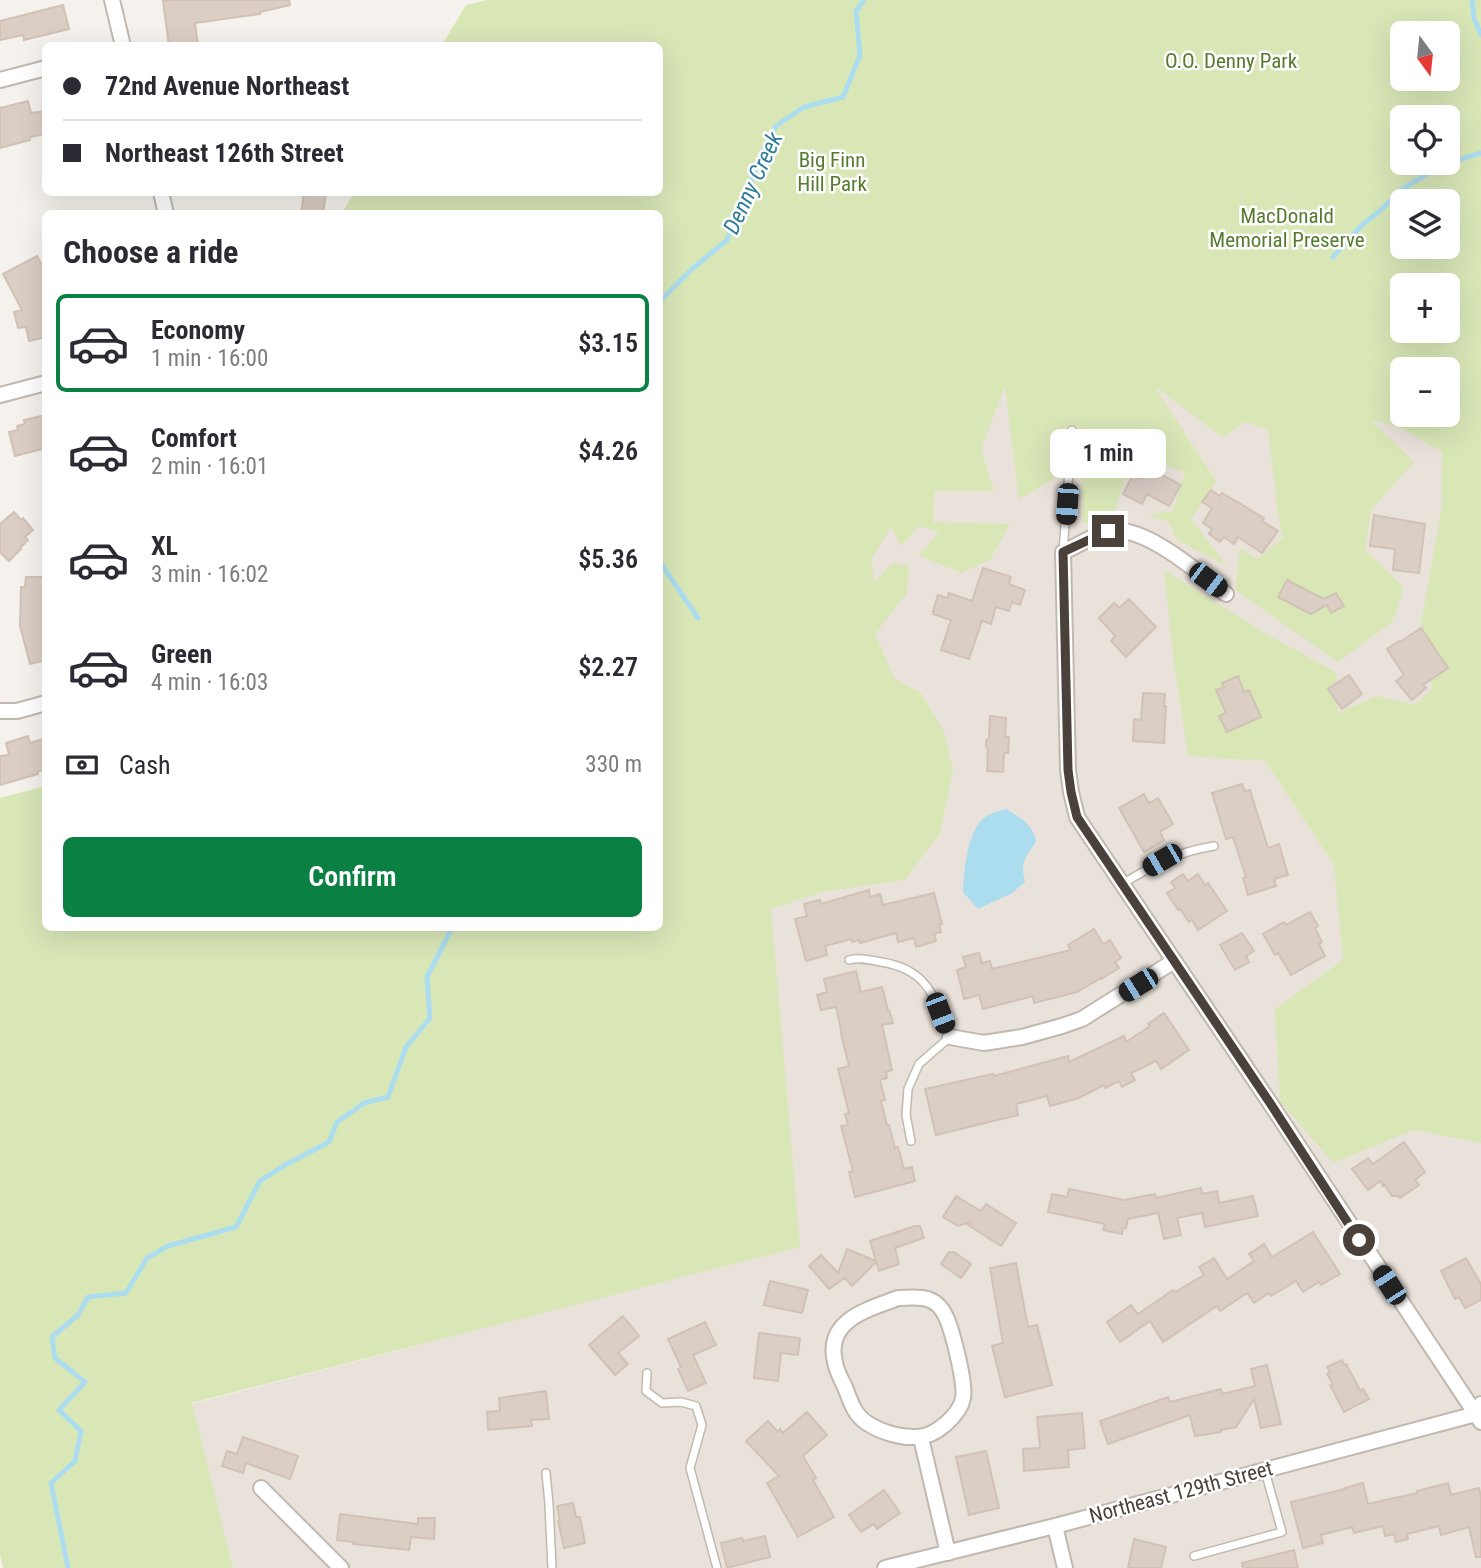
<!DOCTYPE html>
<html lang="en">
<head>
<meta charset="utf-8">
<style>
  body { margin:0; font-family:"Roboto Condensed",sans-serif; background:#f7f7f7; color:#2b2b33; height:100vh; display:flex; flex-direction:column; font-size:26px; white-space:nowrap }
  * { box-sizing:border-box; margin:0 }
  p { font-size:23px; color:#7c7c81 }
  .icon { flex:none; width:38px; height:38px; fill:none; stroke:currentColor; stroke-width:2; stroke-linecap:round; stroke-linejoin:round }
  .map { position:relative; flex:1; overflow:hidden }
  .sheet { position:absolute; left:42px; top:210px; width:621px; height:721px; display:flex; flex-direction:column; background:#fff; border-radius:10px; box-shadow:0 7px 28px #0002 }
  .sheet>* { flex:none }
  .hud { position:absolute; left:42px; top:42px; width:621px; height:154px; border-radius:10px; box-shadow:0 7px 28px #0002; display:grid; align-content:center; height:154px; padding:0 21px; background:#fff }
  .needle { width:46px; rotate:165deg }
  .fabs { position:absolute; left:1390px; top:21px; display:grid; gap:14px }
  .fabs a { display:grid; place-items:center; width:70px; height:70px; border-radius:10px; background:#fff; box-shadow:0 7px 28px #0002; font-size:35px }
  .end { position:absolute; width:32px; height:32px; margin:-16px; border:9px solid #4a413a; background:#fff; box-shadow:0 0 0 4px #fff }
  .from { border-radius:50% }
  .bubble { position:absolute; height:49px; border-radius:10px; background:#fff; box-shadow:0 7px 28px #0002; font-size:23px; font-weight:600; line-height:49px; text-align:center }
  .car { position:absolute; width:21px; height:42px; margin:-21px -10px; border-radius:9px; box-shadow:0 0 5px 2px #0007; background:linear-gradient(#222 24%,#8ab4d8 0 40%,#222 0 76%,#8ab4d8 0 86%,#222 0) }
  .hud b { display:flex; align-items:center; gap:24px; height:66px; font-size:26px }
  .hud b+b { border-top:2px solid #e1e1e2 }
  .hud i { width:18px; height:18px; background:#2b2b33 }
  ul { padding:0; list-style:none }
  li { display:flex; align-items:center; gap:21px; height:98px; margin:0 14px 10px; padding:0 7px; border:4px solid transparent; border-radius:10px }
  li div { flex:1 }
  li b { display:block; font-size:26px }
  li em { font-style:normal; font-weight:600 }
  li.on { border-color:#0b8043 }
  li>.icon { width:63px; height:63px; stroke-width:1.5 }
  h2 { padding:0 21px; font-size:32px; line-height:84px }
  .pay { display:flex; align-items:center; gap:18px; height:77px; padding:0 21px; font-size:26px }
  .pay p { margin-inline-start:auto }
  .primary-button { display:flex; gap:14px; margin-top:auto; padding:14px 21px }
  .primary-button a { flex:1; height:80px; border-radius:10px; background:#0b8043; color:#fff; font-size:28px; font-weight:600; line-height:80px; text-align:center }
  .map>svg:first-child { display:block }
</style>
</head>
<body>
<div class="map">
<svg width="1481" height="1568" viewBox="0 0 1481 1568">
  <rect width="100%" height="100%" fill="#f5f1ec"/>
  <path fill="#e9e2da" d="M1088,243L1468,467L1481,511V1568H233L191,1404L412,1347L724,1230L730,571Z"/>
  <path fill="#d9e7b7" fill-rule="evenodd" d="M487,0H1481V1143L1414,1130L1333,1163L1280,1101L1275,1009L1343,960L1334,865L1265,761L1188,756L1173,656L1164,570L1268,635L1336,672L1338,713L1377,696L1415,705L1432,689L1421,624L1442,505V452L1399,427L1371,420L1414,462L1371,510L1365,550L1404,588L1392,622L1338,662L1235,590L1240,548L1257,559L1283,538L1278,512L1268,430L1246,422L1222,437L1154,386L1216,481L1191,519L1227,566L1177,540L1169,522L1148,515L1173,511L1185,472L1131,456L1114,514L1083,524L1081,439L1050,442L1054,479L1019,499L1005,386L981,449L994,491H934L933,522L1010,524L990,560L961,573L919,555L939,532L919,526L901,546L891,527L871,560L875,582L892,563L909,566L907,593L875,634L895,679L921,693L944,732L953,770L940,833L905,880L826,891L771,909L800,1247L192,1403L233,1568H3L0,1555V798L45,786L46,928H660V214L342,213L354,193L660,192V46L442,45L466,5ZM1402,33H1447V79H1402ZM1402,117H1447V163H1402ZM1402,201H1447V247H1402ZM1402,285H1447V331H1402ZM1402,369H1447V415H1402Z"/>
  <path fill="#acddee" d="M1006,809C1020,817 1034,825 1036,842C1025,858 1020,862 1025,882L1012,893L978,909L963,892C964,872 967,830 985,817C991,813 1000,811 1006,809Z"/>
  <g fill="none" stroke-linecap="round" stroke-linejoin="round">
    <g stroke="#acddee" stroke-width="5">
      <path d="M1472,0L1474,18L1481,35"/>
      <path d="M1333,257L1362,225L1382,209L1401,190L1440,166L1481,153"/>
      <path d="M660,301L692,269L727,240L764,149L776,126L804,107L843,97L860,55L856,11L864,0"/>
      <path d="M660,562L698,618"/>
      <path d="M68,1568L51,1483L75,1461L81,1431L59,1410L85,1382L55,1358L52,1337L78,1315L88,1297L126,1293L147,1258L168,1246L236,1227L260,1181L285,1165L329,1142L337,1122L364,1103L388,1097L406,1047L430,1018L427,977L452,928"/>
    </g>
  </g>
  <g fill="#dacec5" stroke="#d1c2b5" stroke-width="2">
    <path d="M170,0H289L290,5L260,12V14L195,23L198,46H169L163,1Z"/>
    <path d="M63,5L69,29L24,40L23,35L0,40V21Z"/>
    <path d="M28,101L31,113L46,111V134L30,137V140L0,148V108Z"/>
    <path d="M304,192H326L323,214H301Z"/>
    <path d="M37,256L42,265H46V337L29,341L26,327L18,328L14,312L22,310L3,274Z"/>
    <path d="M46,415V448L15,456L9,432L18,430L17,426L25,424L24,420Z"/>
    <path d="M1147,467L1181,485L1169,506L1147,494L1142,504L1123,494L1133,475L1140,479Z"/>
    <path d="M1211,490L1220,496L1222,493L1264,518L1262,521L1278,531L1262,553L1238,537L1234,544L1224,537L1220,542L1209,534L1212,529L1203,523L1212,508L1202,502Z"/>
    <path d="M14,512L21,520L23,518L33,530L25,537L28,540L20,548L21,549L9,561L0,552V524Z"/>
    <path d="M1374,515L1425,524L1419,573L1393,570L1395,549L1370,546Z"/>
    <path d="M983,568L1011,577L1009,584L1025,590L1020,605L1012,602L1009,611L996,607L991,624L982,621L969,659L941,650L951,620L933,614L934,611H933L938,595L947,598L949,593L972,601Z"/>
    <path d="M26,577H46V660L30,664L20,626L21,587H25Z"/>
    <path d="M1287,580L1324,599L1336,593L1344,606L1331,613L1327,605L1311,614L1278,597Z"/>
    <path d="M1129,599L1156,627L1126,657L1111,641L1115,636L1099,618L1114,603L1119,608Z"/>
    <path d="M1421,628L1448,668L1423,685L1426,688L1412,700L1396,681L1404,675L1387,649L1399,641L1400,642Z"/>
    <path d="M1349,675L1362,694L1342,709L1328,689Z"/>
    <path d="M1238,676L1244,692L1249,690L1261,717L1227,732L1219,716L1226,713L1216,690L1224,687L1222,683Z"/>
    <path d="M1143,693L1165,694L1164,706H1166L1164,743L1133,741L1134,719L1141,720Z"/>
    <path d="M990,716L1006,718L1005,737H1009L1008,753H1004L1003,772L987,771L988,749L986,747V741L989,738Z"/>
    <path d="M28,736L30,743L46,738V769L37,772L38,774L0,785V756L9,755L6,743Z"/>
    <path d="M1242,784L1245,791L1250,790L1268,848L1279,844L1288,875L1274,879L1276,886L1248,895L1243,878L1246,877L1233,837L1226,839L1212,793Z"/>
    <path d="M1144,794L1149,803L1158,798L1173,824L1160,832L1164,840L1144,852L1119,808Z"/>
    <path d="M1183,874L1188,881L1198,874L1205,885L1208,883L1227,911L1198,930L1192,920L1189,922L1180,909L1178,910L1167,893L1175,888L1171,882Z"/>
    <path d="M869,890L870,897L880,894L883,905L934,893L942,924H939L941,932L934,934L936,941L916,947L914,938L898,942L896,933L860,943L859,940L852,942L851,939L825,946L827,955L806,961L795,919L807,916L804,904L820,900L821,904Z"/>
    <path d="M1310,912L1318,926L1315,928L1322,942L1319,944L1325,956L1291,975L1278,953L1275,955L1263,934L1284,922L1286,925Z"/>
    <path d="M1094,929L1103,944L1110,940L1121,958L1115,962L1119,968L1101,979V978L1077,992L1034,1003L1033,996L983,1009L979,995L964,999L957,970L966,967L963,957L979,953L982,963L990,961L992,969L1071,950L1068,945Z"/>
    <path d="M1242,933L1254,951L1246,956L1249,962L1235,970L1220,945Z"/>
    <path d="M856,971L861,992L882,987L888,1010H889L893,1023L882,1025L892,1070L886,1072L887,1078L880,1080L885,1100L881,1101L887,1125H889L895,1148L898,1147L904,1169L912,1167L915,1181L855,1197L849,1172L853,1171L841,1126L848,1125L845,1114L849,1113L838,1069L849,1066L841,1034H842L836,1007L821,1010L817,995L827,992L824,979Z"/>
    <path d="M1164,1013L1189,1050L1161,1069L1156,1061L1131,1073L1135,1080L1122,1087L1119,1081L1105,1088L1104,1085L1079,1098L1050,1106L1047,1096L1016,1104L1018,1115L936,1135L925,1089L993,1074L994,1076L1068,1056L1069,1062L1124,1036L1126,1042L1150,1026L1148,1024Z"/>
    <path d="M1404,1142L1425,1172L1415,1180L1419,1185L1400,1198L1398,1196H1392L1384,1184L1383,1186L1380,1181L1368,1190L1352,1169L1368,1158L1373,1164Z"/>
    <path d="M1201,1188L1202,1194L1217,1191L1219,1203L1253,1196L1258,1216L1205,1227L1202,1213L1177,1218L1181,1235L1164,1239L1158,1213L1128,1219L1126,1228H1123L1122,1234L1103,1230L1105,1224L1048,1212L1052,1194L1067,1197L1069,1189L1124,1200L1155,1194L1156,1198Z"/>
    <path d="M956,1196L981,1211L986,1204L1016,1223L1001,1246L968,1225L970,1222L958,1226L943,1217Z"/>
    <path d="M915,1226H920L924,1238L895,1248L899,1264L879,1271L876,1262L852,1286L845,1278L829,1289L809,1266L821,1255L838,1273L847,1249L876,1261L870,1241Z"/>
    <path d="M1313,1232L1340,1274L1321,1285L1319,1282L1303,1292L1296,1281L1271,1296L1269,1293L1254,1303L1247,1293L1220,1311L1217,1306L1163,1342L1150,1321L1120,1342L1107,1322L1131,1305L1138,1314L1173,1290L1175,1292L1204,1275L1199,1267L1214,1258L1227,1279L1254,1261L1249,1254L1264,1244L1272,1257Z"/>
    <path d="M949,1252H954L971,1264L961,1278L941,1264Z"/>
    <path d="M1466,1258L1481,1284V1300L1465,1308L1459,1297L1455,1299L1441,1271Z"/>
    <path d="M1016,1263L1028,1327L1037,1325L1052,1385L1005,1397L992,1346L1003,1343L990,1268Z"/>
    <path d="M770,1281L808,1290L802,1313L764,1305Z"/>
    <path d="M623,1316L639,1336L618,1353L628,1364L615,1375L589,1345Z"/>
    <path d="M705,1322L716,1345L693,1355L706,1383L688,1391L678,1369L681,1367L668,1339Z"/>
    <path d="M759,1333L800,1338L798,1355L781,1353L778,1381L754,1378Z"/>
    <path d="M1342,1360L1344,1365L1346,1364L1360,1390L1363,1389L1369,1399L1344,1412L1330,1385L1333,1384L1327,1374L1330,1372L1327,1367Z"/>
    <path d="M1267,1365L1281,1424L1261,1428L1254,1399L1236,1427L1221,1430V1432L1195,1436L1190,1415L1108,1444L1100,1421L1168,1397L1170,1402L1221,1389L1222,1394L1255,1386L1251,1369Z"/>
    <path d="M546,1391L549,1419L531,1420L532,1426L488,1430L487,1412L500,1411L499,1398Z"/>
    <path d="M807,1412L827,1435L803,1456L816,1478L813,1480L834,1517L798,1537L767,1483L779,1476L746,1441L768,1421L778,1432L780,1429L783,1433Z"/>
    <path d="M1082,1413L1085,1448L1068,1450L1069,1467L1024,1471L1023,1449L1040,1448L1037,1417Z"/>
    <path d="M243,1437L298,1456L290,1479L246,1463L243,1473L222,1466L227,1451L237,1454Z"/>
    <path d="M986,1451L999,1508L969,1515L956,1457Z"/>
    <path d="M1363,1483L1368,1504L1417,1493V1491L1448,1483L1451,1495L1479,1488L1481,1497V1557H1476L1469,1527L1441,1535L1439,1526L1407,1534L1408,1539L1396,1542L1394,1534L1385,1536L1383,1526L1354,1533L1352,1527L1321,1535L1323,1543L1303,1548L1291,1502L1345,1489V1488Z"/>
    <path d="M884,1490L900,1513L877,1529L874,1524L861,1532L849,1515Z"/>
    <path d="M573,1503L576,1517H580L585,1543L564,1548L558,1521H560L557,1506Z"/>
    <path d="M340,1514L418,1524V1518H435L434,1539L411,1537L409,1550L353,1544L354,1542L337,1540Z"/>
    <path d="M765,1536L770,1557L727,1568L721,1543L742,1538L743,1541Z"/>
    <path d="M1134,1539L1166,1547L1161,1568H1128Z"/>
    <path d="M1294,1550L1298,1568H1243L1242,1563Z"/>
  </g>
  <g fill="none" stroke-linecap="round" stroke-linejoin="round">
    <g stroke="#c1b8af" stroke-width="10">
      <g id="service">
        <path d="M1063,552L1072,430"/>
        <path d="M1122,884C1154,865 1176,852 1214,846"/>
        <path d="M849,960C860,957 870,960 881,962C928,969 935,998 950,1037L919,1064L908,1089L906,1115L911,1141"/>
        <path d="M647,1373L646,1391L662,1403L681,1402L696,1406L702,1425L690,1468L717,1568"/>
        <path d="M546,1473L549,1504L552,1568"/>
        <path d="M1194,1556L1282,1532L1265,1471"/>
      </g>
    </g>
    <g stroke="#c1b8af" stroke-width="18">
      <g id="minor">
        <path d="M112,0L123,46"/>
        <path d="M0,80L46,68"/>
        <path d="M161,192L166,214"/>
        <path d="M0,395L46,383"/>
        <path d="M1226,594C1199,573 1144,524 1108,531C1096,534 1075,547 1063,552L1068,770L1071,792L1077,817L1270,1103L1481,1422"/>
        <path d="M0,711H17L46,703"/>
        <path d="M950,1037L984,1043L1022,1037L1062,1026L1082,1019L1174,961"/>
        <path d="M898,1298C908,1298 921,1296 930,1300C938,1303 944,1312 947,1319C953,1334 966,1384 963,1398C960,1415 935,1437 917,1437C900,1438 881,1432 867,1423C854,1415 850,1400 845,1387C841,1379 836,1370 835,1362C825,1320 867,1310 898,1298Z"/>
        <path d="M921,1438L948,1553"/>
        <path d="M261,1488L341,1568"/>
        <path d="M1055,1526L1065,1568"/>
        <path d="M885,1568L1055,1526L1476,1414L1481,1404"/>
      </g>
    </g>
    <use href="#service" stroke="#fff" stroke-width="7"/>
    <use href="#minor" stroke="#fff" stroke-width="14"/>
  </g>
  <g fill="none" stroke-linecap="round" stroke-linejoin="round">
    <path stroke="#4a413a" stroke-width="9" d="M1108,531L1063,552L1068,770L1071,792L1077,817L1270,1103L1359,1240"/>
  </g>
  <g text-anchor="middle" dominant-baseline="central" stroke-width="5" stroke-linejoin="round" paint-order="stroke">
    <g font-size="21" fill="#567a2e" stroke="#fff">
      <text x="1231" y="61">O.O. Denny Park</text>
      <text x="832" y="160">Big Finn<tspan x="832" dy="24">Hill Park</tspan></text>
      <text x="1287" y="216">MacDonald<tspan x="1287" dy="24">Memorial Preserve</tspan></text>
    </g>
    <g font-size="21" fill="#4a413a" stroke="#fff">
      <text transform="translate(1181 1492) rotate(-15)">Northeast 129th Street</text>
    </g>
    <g font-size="23" font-style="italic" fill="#307d9b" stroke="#fff">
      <text transform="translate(753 183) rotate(-65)">Denny Creek</text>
    </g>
  </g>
</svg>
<div class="fabs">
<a><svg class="needle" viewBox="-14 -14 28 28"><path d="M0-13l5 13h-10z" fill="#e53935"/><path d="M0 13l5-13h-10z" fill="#7c7c81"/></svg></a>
<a><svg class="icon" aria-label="locate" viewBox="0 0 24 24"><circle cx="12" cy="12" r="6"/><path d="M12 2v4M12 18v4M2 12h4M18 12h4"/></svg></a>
<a><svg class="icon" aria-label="layers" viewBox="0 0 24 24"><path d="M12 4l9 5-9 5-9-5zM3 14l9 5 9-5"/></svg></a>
<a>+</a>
<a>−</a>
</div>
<i class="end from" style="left:1359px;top:1240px"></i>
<i class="end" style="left:1108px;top:531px"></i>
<div class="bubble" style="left:1050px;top:429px;width:116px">1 min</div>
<i class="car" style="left:1067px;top:504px;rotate:184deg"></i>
<i class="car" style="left:1208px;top:580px;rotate:127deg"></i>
<i class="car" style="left:1162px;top:860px;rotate:240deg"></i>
<i class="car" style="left:1138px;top:985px;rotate:238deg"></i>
<i class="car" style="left:940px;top:1013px;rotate:159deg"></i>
<i class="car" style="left:1389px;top:1285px;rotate:327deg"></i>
<div class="hud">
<b><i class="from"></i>72nd Avenue Northeast</b>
<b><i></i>Northeast 126th Street</b>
</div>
<section class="sheet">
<h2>Choose a ride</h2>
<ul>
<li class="on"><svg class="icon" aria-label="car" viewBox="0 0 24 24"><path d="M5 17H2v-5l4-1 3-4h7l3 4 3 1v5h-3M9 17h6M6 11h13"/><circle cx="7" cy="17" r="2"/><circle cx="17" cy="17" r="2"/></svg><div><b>Economy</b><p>1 min · 16:00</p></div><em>$3.15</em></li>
<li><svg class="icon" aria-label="car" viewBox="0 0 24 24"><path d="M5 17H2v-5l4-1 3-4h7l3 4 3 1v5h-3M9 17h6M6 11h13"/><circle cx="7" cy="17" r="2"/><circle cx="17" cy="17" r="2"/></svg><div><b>Comfort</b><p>2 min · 16:01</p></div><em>$4.26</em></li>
<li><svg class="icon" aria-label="car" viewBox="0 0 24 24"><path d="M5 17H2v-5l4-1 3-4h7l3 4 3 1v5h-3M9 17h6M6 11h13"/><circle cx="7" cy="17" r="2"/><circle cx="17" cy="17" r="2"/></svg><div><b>XL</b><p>3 min · 16:02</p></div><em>$5.36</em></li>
<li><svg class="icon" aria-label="car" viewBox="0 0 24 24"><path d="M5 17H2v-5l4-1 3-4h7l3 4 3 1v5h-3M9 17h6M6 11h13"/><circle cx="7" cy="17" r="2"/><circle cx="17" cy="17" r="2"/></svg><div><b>Green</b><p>4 min · 16:03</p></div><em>$2.27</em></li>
</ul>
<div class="pay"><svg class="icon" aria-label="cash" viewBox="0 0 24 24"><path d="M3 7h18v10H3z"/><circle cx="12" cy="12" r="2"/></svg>Cash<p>330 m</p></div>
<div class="primary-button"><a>Confirm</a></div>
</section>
</div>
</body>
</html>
